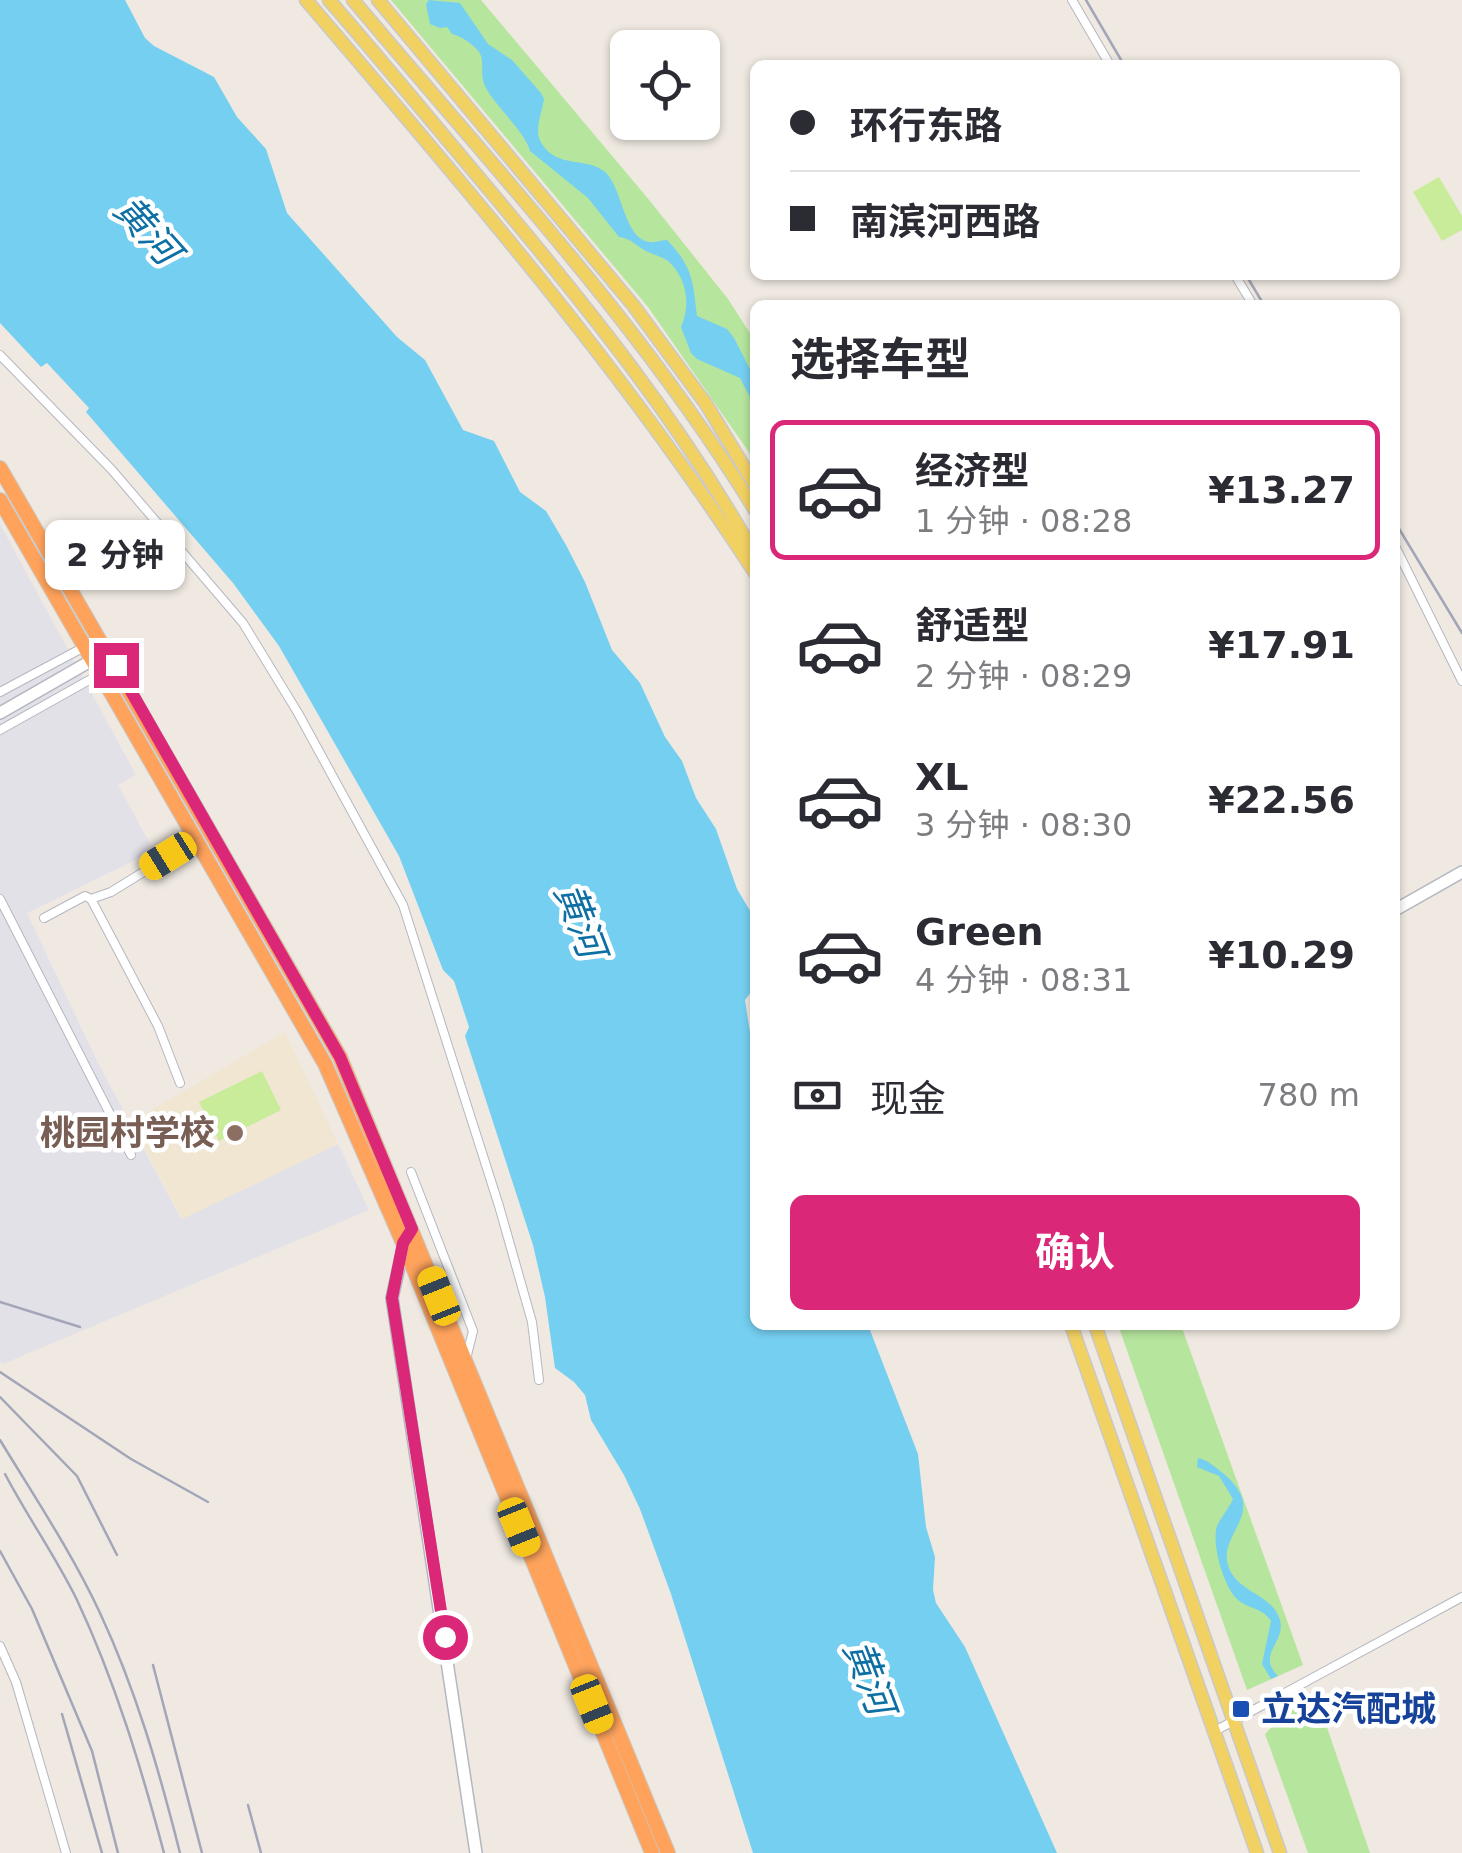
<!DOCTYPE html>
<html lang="zh">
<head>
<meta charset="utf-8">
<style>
  body { margin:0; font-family:"DejaVu Sans","Noto Sans SC",sans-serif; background:#f7f7f7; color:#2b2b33; height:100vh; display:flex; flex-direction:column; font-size:38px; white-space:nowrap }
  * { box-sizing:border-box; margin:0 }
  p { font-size:32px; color:#7c7c81 }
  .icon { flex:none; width:55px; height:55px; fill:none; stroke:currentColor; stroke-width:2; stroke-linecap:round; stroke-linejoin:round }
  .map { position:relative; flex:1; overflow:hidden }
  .panel { position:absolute; left:750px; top:300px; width:650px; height:1030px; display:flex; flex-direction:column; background:#fff; border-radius:15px; box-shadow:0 2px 8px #0004 }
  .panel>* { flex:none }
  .guide { position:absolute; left:750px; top:60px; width:650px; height:220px; border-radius:15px; box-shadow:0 2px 8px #0004; display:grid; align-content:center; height:220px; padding:0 40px; background:#fff }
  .controls { position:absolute; left:610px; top:30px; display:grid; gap:20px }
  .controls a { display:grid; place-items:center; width:110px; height:110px; border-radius:15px; background:#fff; box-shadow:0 2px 8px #0004; font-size:50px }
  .end { position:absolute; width:45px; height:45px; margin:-22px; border:12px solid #db2777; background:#fff; box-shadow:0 0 0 5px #fff }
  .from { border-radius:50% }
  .bubble { position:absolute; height:70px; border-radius:15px; background:#fff; box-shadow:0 2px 8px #0004; font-size:32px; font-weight:700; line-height:70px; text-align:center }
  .car { position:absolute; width:30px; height:60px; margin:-30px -15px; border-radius:12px; box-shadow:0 0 8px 2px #0007; background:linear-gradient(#f5c518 24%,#345 0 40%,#f5c518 0 76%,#345 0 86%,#f5c518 0) }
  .guide b { display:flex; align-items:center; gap:35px; height:95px; font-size:38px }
  .guide b+b { border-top:2px solid #e1e1e2 }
  .guide i { width:25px; height:25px; background:#2b2b33 }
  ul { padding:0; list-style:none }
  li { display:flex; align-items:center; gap:30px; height:140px; margin:0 20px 15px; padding:0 20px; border:5px solid transparent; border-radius:15px }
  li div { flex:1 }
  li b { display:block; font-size:38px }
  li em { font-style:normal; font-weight:700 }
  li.active { border-color:#db2777 }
  li>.icon { width:90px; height:90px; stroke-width:1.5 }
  h2 { padding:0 40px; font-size:45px; line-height:120px }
  .pay { display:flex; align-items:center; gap:25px; height:110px; padding:0 40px; font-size:38px }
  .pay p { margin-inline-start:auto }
  .cta { display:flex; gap:20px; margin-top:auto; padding:20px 40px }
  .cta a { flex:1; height:115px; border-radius:15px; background:#db2777; color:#fff; font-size:40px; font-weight:700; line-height:115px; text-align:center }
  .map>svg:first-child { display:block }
</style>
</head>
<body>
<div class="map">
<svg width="1462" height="1853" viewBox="0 0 1462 1853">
  <rect width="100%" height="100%" fill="#efe9e1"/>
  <path fill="#e3e1e8" d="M0,524L136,775L118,785L154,851L27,913L97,1061L181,1219L338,1144L369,1210L3,1364L0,1362Z"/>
  <path fill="#f0e6d1" d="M285,1032L338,1144L182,1219L131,1122Z"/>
  <g fill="#b6e59e">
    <path d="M391,0H481L650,201L728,299L755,341V461L648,307Z"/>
    <path d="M1118,1325H1181L1303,1665L1247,1690Z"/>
    <path d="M1310,1703L1319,1704L1370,1853H1308L1265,1734L1287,1711Z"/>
  </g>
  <g fill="#c9ec9a">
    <path d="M1439,177L1462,216V230L1442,241L1413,192Z"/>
    <path d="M262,1071L281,1110L219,1141L199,1102Z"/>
  </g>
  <g fill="#75cff0">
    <path d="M0,0H125L145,38L154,46L214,77L237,117L266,149L287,213L397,337L425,360L463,430L494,441L520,492L546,511L566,545L585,582L612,650L640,683L665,737L682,761L696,798L716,829L737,889L755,919V987L745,1000L755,1065V1325H868L918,1454L926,1527L935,1557L933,1590L936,1603L965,1647L1057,1853H753L671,1594L640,1509L624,1475L591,1420L585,1395L574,1382L555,1368L545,1297L533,1245L465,1036L469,1027L454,981L443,970L399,856L279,646L233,583L86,412L89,408L47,363L41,367L0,323Z"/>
    <path d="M429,0L460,3L488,44L512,60L541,93L544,99C542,114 533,131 542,144C558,169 585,156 605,172C623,188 624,241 651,242C656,243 661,240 667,240C693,267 693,282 697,316L727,329L734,338L755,379V425L753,403L740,378L697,359L691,353L681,327C691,305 687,278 668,261C661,256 654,255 646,251C636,246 631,238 619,237L588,198L530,151C525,131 494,106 484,84C480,73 485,61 479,52C473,44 461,36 452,34L447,27L440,28L430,24L426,4Z"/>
    <path d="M1198,1458C1208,1460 1215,1467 1224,1474C1270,1513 1218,1532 1228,1565C1236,1593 1272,1593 1280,1620C1286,1643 1256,1654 1278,1676L1271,1679L1262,1664L1271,1621C1263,1608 1249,1609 1238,1600C1224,1588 1211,1544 1217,1526C1221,1517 1229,1508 1233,1499L1219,1476L1197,1467Z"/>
  </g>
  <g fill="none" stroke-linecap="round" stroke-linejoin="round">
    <g stroke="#b4b7c1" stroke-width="10">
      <g id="street">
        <path d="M1072,0L1110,65"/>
        <path d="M1235,275L1253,305"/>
        <path d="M0,355L112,470L243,623L298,713L403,905L499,1206L532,1322L539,1380"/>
        <path d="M1395,546L1462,681"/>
        <path d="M0,692L101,638"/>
        <path d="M0,730L116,665"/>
        <path d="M0,899L131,1155"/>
        <path d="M44,918L85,896L91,899"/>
        <path d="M180,1083L158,1026L91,899L111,892L197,839"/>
        <path d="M411,1172L473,1331L466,1359"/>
        <path d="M0,1646L16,1682L66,1853"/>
        <path d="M1213,1732L1462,1597"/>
      </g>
    </g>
    <g stroke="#b4b7c1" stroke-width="14">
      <g id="secondary">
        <path d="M0,713L108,651"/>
        <path d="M1395,910L1462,872"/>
        <path d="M405,1240L392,1298L476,1853"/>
      </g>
    </g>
    <g stroke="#c9c9c9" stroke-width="15">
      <g id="primary">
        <path d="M306,0C464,185 623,369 755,573"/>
        <path d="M329,0C384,63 437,128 491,192C589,309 680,422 755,555"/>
        <path d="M353,0C491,165 642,325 755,510"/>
        <path d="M378,0L633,305L706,404L755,485"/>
        <path d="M1071,1325L1257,1853"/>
        <path d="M1095,1325L1280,1853"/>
      </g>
    </g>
    <g stroke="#c9c9c9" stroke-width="16">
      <g id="highway">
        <path d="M0,468L340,1057L668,1853"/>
        <path d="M0,500L325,1064L403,1243L652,1853"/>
      </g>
    </g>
    <use href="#street" stroke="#fff" stroke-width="8"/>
    <use href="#secondary" stroke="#fff" stroke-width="11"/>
    <use href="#primary" stroke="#f2d163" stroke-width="12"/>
    <use href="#highway" stroke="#ffa35c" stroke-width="14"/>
    <g stroke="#a3a6b8" stroke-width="2.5">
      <path d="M1086,0L1124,65"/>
      <path d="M1246,275L1264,305"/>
      <path d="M1395,522L1462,633"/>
      <path d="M0,1302L80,1327"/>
      <path d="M0,1372L131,1459L208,1502"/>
      <path d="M0,1397L77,1476L117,1555"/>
      <path d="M0,1440C34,1496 72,1553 100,1613C136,1690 159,1770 180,1853"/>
      <path d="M5,1474C27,1516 56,1557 77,1600C115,1681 141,1767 164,1853"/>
      <path d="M0,1551L32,1609L92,1751L118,1853"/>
      <path d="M153,1665L202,1853"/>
      <path d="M62,1714L102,1853"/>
      <path d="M248,1805L261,1853"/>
    </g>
  </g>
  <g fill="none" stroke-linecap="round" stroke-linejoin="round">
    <path stroke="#db2777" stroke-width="12" d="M116,665L340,1057L412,1229L403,1243L392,1298L445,1637"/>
  </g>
  <circle fill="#8d6e63" stroke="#fff" stroke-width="4" cx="235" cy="1133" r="10"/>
  <rect fill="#1a4fb4" stroke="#fff" stroke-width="4" x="1231" y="1699" width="20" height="20" rx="5"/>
  <g text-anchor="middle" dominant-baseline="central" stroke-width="9" stroke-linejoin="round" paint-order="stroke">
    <g font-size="35" font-weight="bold" fill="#785e54" stroke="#fff" text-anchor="end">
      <text x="215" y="1133">桃园村学校</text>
    </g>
    <g font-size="35" font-weight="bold" fill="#164399" stroke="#fff" text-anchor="start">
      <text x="1261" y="1709">立达汽配城</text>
    </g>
    <g font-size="38" font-style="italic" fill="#0d6fa3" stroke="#fff">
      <text transform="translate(147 230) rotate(48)">黄河</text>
      <text transform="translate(580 920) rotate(69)">黄河</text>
      <text transform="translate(869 1677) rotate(69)">黄河</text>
    </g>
  </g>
</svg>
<div class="controls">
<a><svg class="icon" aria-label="locate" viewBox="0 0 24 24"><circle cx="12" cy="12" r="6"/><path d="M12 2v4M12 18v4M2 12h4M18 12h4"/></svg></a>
</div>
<i class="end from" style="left:445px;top:1637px"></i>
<i class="end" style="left:116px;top:665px"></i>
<div class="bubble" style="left:45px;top:520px;width:140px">2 分钟</div>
<i class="car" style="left:168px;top:856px;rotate:238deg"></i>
<i class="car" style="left:439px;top:1296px;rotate:338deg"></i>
<i class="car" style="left:519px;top:1527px;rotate:158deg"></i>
<i class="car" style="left:592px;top:1704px;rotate:158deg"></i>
<div class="guide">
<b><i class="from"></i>环行东路</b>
<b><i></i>南滨河西路</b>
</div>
<section class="panel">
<h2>选择车型</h2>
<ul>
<li class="active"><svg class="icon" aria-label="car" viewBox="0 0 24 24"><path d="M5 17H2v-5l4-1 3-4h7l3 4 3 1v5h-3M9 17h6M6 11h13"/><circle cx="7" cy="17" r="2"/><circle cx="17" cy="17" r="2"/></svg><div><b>经济型</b><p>1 分钟 · 08:28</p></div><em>¥13.27</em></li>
<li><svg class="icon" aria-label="car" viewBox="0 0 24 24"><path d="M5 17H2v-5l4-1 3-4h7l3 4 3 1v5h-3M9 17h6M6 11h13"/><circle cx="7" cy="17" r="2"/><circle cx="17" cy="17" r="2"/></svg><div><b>舒适型</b><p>2 分钟 · 08:29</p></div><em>¥17.91</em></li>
<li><svg class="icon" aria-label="car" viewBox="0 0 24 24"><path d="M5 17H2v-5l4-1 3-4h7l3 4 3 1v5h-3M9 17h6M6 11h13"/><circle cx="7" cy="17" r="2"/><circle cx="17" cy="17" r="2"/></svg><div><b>XL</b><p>3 分钟 · 08:30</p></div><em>¥22.56</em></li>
<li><svg class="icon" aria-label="car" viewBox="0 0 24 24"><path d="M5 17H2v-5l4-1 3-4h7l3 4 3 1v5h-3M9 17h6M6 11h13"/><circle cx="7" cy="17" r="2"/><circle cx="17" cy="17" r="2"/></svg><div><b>Green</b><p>4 分钟 · 08:31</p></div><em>¥10.29</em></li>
</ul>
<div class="pay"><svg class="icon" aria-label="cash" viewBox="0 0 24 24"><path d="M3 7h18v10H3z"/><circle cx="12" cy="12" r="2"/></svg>现金<p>780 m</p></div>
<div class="cta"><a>确认</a></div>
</section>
</div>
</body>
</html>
